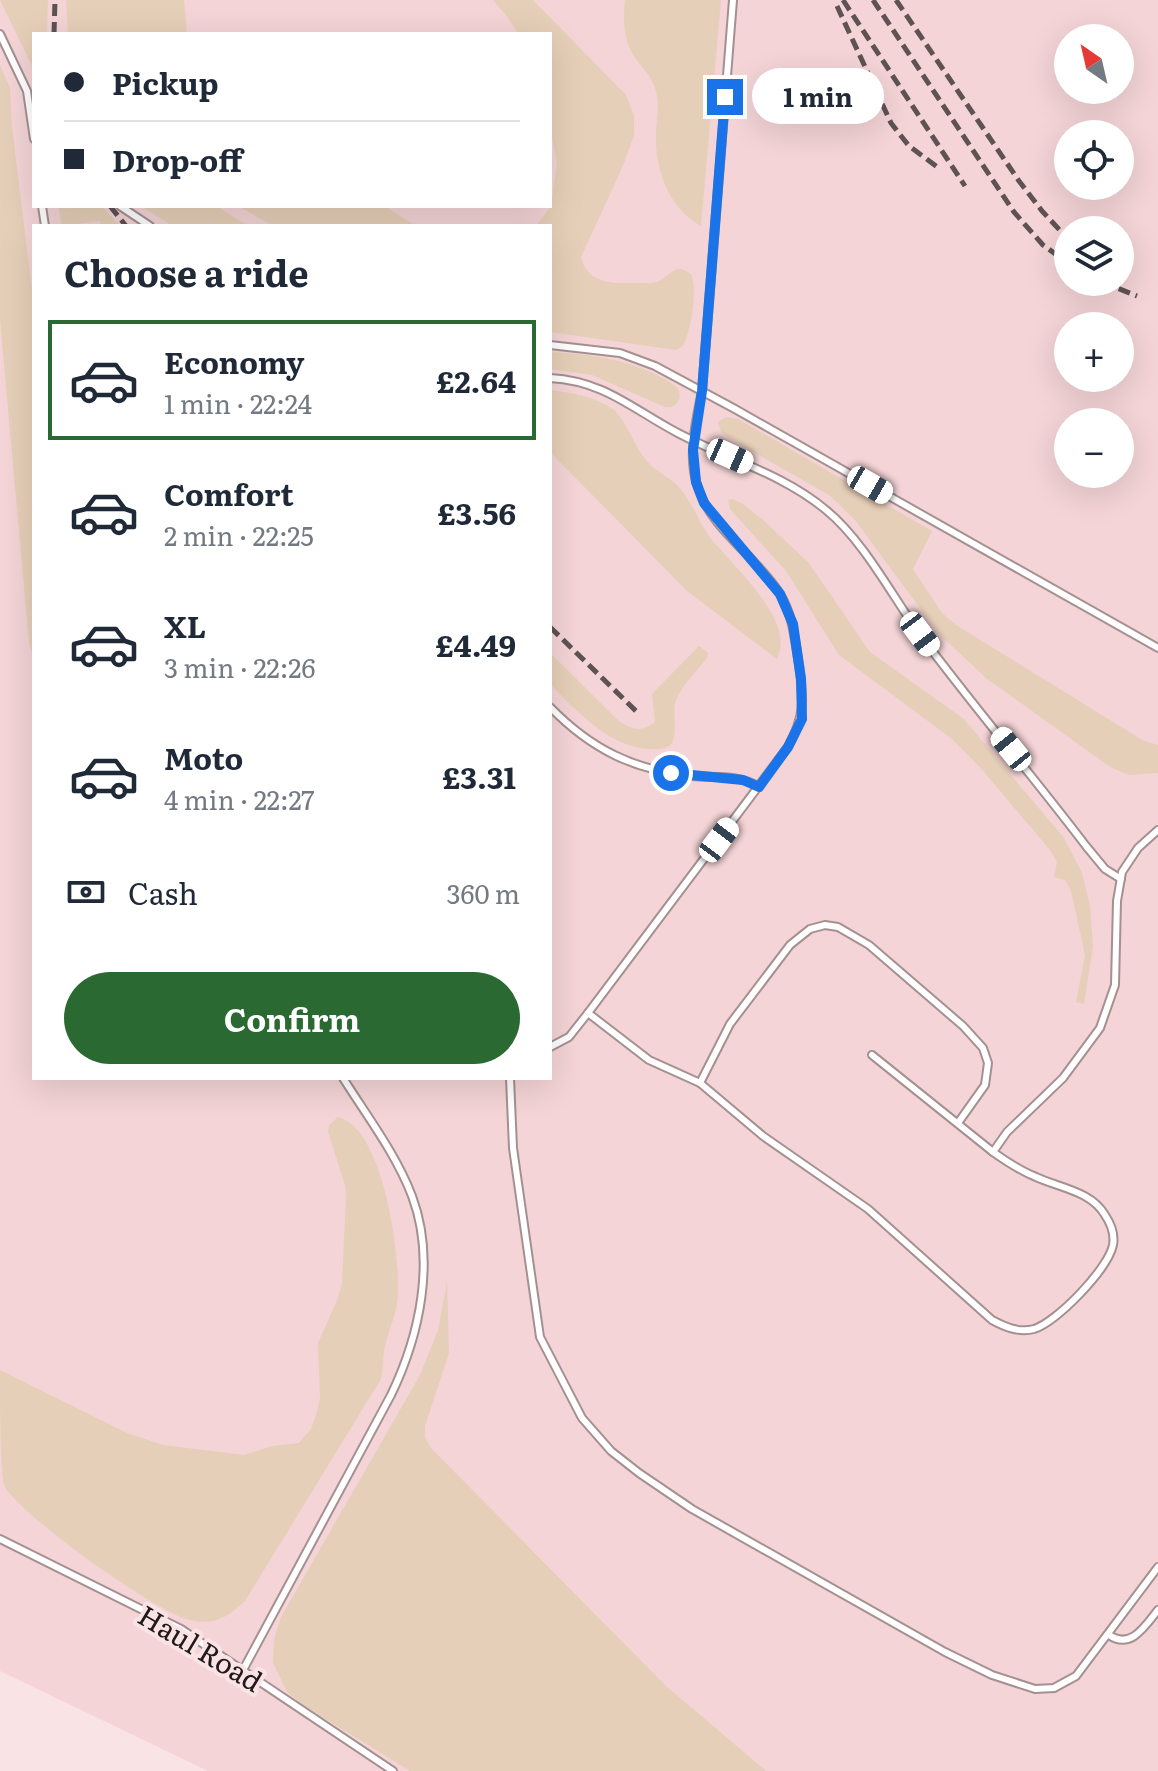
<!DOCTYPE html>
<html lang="en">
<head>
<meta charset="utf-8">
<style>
  body { margin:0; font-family:Literata,serif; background:#f2f2f3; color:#1f2937; height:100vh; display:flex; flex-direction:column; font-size:30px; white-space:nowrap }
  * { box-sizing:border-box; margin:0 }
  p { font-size:26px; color:#747a83 }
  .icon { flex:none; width:44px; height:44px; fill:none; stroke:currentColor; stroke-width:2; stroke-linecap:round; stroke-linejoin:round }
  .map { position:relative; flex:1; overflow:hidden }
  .panel { position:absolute; left:32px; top:224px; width:520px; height:856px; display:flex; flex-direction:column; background:#fff; border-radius:0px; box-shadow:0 8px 32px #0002 }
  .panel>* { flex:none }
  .guide { position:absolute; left:32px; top:32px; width:520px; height:176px; border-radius:0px; box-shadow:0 8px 32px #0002; display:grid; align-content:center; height:176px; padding:0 32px; background:#fff }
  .needle { width:52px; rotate:326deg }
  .tools { position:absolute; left:1054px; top:24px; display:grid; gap:16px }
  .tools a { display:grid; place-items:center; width:80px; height:80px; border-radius:50%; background:#fff; box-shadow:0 8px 32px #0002; font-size:40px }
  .end { position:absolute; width:36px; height:36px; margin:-18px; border:10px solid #1a73e8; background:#fff; box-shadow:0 0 0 4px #fff }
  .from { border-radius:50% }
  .bubble { position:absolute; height:56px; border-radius:28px; background:#fff; box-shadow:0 8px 32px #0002; font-size:26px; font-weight:700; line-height:56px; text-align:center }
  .car { position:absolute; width:24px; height:48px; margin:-24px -12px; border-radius:10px; box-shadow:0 0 6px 2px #0007; background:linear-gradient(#fff 24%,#345 0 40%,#fff 0 76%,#345 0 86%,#fff 0) }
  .guide b { display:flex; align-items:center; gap:28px; height:76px; font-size:30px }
  .guide b+b { border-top:2px solid #e0e1e3 }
  .guide i { width:20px; height:20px; background:#1f2937 }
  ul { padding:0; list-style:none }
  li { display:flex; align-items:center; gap:24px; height:120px; margin:0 16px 12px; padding:0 16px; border:4px solid transparent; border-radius:0px }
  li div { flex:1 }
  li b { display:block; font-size:30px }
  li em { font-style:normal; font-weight:700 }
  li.on { border-color:#2a6931 }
  li>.icon { width:72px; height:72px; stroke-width:1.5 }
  h2 { padding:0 32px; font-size:36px; line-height:96px }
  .pay { display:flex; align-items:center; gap:20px; height:88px; padding:0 32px; font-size:30px }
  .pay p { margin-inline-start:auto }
  .button { display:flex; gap:16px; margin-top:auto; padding:16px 32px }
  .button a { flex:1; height:92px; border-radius:48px; background:#2a6931; color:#fff; font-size:32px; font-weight:700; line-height:92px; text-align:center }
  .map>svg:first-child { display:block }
</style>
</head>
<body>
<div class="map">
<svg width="1158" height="1771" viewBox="0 0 1158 1771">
  <rect width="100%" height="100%" fill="#fae3e4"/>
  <path fill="#f4d4d6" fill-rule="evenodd" d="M0,0H1158V1771H208L0,1671ZM34,34H550V206H34ZM1068,38H1120V90H1068ZM1068,134H1120V186H1068ZM34,226H550V1078H34ZM1068,230H1120V282H1068ZM1068,326H1120V378H1068ZM1068,422H1120V474H1068Z"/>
  <g fill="#e6cfb8">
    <path d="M0,0H48L47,34H34V70Z"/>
    <path d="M66,0H184L187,34H68Z"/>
    <path d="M493,0H533L626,95L634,116V135L623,166L581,257C588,286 616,283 640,283C645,283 654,284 659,281C672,274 675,262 691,274C698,287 691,335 682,347L676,350L550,332V226H536L551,206L557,163L550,126V34H518L509,19Z"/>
    <path d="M625,0H721L701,226C669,208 655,171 656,135C656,120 660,107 656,92C652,75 642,68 633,55C623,39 623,18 625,0Z"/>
    <path d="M0,65L10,88L12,127L34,306V659L29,643L0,320Z"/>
    <path d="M59,206H102L120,226H101L100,221L61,226Z"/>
    <path d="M141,206H217L248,226H173Z"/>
    <path d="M238,206H385L416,226H273Z"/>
    <path d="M550,352C593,354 641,361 677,387C682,395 680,402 672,407H665L592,375L550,369Z"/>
    <path d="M550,390C573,393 595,396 614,410C626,420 634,446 647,461C655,471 667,476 676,484C690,498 698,520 709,536C731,565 797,620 777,659L687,591L550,452Z"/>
    <path d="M726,417L738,419L932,531L913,569L942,613L956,625L1144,741L1158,745V773L1129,775L1110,767L986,678L939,634L855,520L829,495L727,437L721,432L718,422Z"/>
    <path d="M733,499L743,504L763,520L808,562L870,652L964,719L1064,838L1082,873L1090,906L1093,947L1084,1004L1076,1002L1085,955L1071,891L1065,880L1054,877L1057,862L1050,850L978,765L952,739L839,655L786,571L730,509L728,500Z"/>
    <path d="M699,646L708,653L707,658C697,671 679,688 675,704C673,715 677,729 673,741C671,747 664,749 658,749C613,752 579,713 550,684V653L620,722C634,730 642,732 655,722L652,694Z"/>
    <path d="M338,1117C384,1128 400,1256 398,1295C397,1313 390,1326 386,1343C382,1355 384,1367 381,1379L245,1601C228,1617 214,1626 190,1620C157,1613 19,1515 4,1485C0,1464 0,1397 0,1370L127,1433L163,1445L244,1455L272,1446L299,1443L311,1429L317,1412L320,1397L318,1343L338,1298L342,1283L346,1197L345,1185L328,1132L329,1125Z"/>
    <path d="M447,1282L449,1353L425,1426V1437L431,1448L666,1686L766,1771H410L303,1705L287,1692L273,1663L274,1639L281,1617L420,1375L438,1330Z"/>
  </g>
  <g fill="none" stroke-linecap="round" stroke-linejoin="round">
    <g stroke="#a59091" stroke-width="10">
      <g id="lane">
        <path d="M0,34L27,91L34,139"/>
        <path d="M42,206L45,226"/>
        <path d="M120,206L150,226"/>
        <path d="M550,345L620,353L655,366L735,409L1158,648"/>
        <path d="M550,378C604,381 631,408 676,432C726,459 782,473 826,510C864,541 892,596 921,636C974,707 1032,775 1086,846L1105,869L1121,879"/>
        <path d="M550,707C591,749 633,770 692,776C715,778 739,774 759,787"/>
        <path d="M588,1013L788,747C805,716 804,699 799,665C795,641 793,615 780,594C757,557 712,530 698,488C687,457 696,421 702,391L733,0"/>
        <path d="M550,1047L569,1037L588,1013L649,1060L700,1083L763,1136L868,1209L992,1320C1005,1327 1019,1333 1034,1329C1057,1322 1108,1269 1113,1245C1115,1234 1111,1224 1105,1215C1091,1191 1060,1188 1036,1177C1021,1171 1007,1162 993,1152"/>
        <path d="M872,1055L993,1152L1007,1132L1063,1078L1100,1028L1115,985L1117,901L1122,872L1138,848L1158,830"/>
        <path d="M510,1078L513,1148L540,1337L582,1418L611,1451L639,1473L692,1509L945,1652L992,1675L1035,1689L1054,1688L1076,1676L1158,1567"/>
        <path d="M700,1083L730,1024L790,945L810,929L825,925L838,927L869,945L963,1026L983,1048L988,1063L985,1085L958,1123"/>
        <path d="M0,1539L181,1629L393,1771"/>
        <path d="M1109,1635C1131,1650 1145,1626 1158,1610"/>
        <path d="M243,1670L391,1395C420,1335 436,1260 412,1196C396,1154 367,1116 343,1078"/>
      </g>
    </g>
    <use href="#lane" stroke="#fff" stroke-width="6"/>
    <g stroke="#5e5253" stroke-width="5" stroke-dasharray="12 6" stroke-linecap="butt">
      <path d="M843,0L965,186"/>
      <path d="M873,0L1014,212L1043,245L1068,263"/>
      <path d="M896,0L1019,181L1042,211L1068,239"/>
      <path d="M837,6L891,123L909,146L940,169"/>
      <path d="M54,34L55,0"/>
      <path d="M110,206L126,226"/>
      <path d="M1102,282L1137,296"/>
      <path d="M550,627L639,714"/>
    </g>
  </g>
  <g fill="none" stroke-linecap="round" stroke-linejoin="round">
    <path stroke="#1a73e8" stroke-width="10" d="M671,773L743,780L759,787L788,747L802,719L801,679L793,624L780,594L704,503L696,482L693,450L702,391L725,97"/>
  </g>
  <g text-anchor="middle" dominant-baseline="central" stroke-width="8" stroke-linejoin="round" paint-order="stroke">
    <g font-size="28" fill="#21191a" stroke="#fae3e4">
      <text transform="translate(201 1647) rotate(31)">Haul Road</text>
    </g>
  </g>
</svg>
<div class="tools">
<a><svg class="needle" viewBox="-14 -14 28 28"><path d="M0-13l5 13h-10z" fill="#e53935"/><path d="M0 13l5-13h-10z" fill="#747a83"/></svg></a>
<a><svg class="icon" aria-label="locate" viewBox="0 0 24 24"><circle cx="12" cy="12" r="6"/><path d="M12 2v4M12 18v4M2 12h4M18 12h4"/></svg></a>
<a><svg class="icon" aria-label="layers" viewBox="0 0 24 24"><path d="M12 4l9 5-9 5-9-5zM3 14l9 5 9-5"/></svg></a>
<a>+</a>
<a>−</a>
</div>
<i class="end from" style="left:671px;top:773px"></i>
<i class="end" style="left:725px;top:97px"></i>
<div class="bubble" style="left:752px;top:68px;width:132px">1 min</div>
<i class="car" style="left:730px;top:456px;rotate:114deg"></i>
<i class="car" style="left:870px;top:485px;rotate:120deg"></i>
<i class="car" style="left:920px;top:634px;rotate:143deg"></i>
<i class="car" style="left:1011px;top:749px;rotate:321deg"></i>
<i class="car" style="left:719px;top:840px;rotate:37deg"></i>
<div class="guide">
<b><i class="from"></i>Pickup</b>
<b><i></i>Drop-off</b>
</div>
<section class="panel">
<h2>Choose a ride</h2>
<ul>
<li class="on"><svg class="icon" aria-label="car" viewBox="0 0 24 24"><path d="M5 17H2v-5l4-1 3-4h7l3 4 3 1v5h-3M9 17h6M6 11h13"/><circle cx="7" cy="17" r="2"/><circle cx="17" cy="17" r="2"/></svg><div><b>Economy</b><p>1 min · 22:24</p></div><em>£2.64</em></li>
<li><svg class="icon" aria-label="car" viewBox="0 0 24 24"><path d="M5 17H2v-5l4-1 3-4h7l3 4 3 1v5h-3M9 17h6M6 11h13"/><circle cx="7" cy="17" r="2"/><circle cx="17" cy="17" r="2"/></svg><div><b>Comfort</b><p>2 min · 22:25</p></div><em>£3.56</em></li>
<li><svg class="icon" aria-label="car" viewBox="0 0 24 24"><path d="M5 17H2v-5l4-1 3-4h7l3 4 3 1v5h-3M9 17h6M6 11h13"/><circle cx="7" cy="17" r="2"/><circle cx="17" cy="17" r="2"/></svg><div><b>XL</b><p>3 min · 22:26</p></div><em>£4.49</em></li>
<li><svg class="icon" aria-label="car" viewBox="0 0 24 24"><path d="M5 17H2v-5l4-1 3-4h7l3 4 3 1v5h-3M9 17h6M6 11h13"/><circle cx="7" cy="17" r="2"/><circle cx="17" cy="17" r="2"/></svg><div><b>Moto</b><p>4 min · 22:27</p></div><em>£3.31</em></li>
</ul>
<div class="pay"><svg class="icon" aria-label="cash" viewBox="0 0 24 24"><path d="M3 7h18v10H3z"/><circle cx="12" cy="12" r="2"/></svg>Cash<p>360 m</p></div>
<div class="button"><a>Confirm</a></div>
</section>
</div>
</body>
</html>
